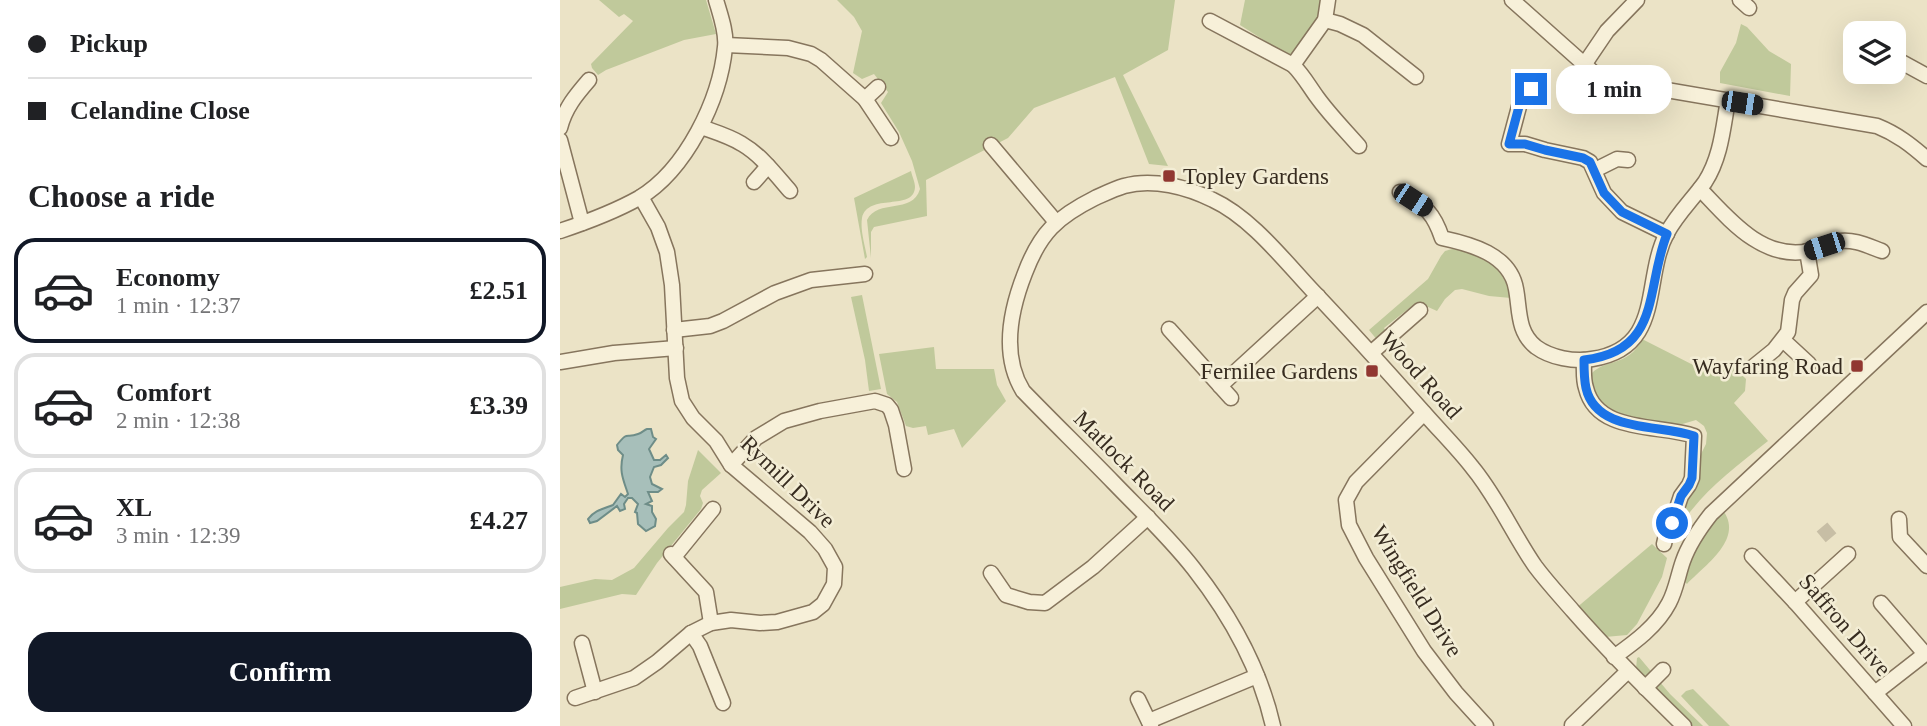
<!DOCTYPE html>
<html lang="en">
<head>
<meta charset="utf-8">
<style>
  body { margin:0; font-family:"Times New Roman",serif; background:#f2f2f2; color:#202124; height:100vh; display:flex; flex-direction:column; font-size:26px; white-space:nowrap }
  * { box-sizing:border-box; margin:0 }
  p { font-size:23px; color:#757577 }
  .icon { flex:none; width:38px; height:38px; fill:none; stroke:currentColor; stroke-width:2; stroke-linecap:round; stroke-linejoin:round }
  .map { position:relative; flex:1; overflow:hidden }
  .panel { display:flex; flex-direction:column; background:#fff; width:560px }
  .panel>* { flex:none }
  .guide { display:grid; align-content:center; height:154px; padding:0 28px; background:#fff }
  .fabs { position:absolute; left:1283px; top:21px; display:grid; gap:14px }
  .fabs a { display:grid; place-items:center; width:63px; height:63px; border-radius:14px; background:#fff; box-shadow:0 7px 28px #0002; font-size:35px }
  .end { position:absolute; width:32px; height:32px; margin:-16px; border:9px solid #1a73e8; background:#fff; box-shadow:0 0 0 4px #fff }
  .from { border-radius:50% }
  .bubble { position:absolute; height:49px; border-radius:21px; background:#fff; box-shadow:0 7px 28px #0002; font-size:23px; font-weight:700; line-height:49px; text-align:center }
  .car { position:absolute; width:21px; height:42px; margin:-21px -10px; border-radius:9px; box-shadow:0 0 5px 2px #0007; background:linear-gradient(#222 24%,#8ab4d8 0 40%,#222 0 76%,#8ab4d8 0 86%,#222 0) }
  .guide b { display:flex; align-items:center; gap:24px; height:66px; font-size:26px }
  .guide b+b { border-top:2px solid #e0e0e0 }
  .guide i { width:18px; height:18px; background:#202124 }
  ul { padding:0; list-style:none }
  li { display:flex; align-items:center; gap:21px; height:105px; margin:0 14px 10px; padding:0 14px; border:4px solid #e0e0e0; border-radius:21px }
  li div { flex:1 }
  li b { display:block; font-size:26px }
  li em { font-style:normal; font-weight:700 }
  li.on { border-color:#111827 }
  li>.icon { width:63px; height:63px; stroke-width:1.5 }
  h2 { padding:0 28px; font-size:32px; line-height:84px }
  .button { display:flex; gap:14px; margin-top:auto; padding:14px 28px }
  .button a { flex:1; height:80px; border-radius:21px; background:#111827; color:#fff; font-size:28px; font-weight:700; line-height:80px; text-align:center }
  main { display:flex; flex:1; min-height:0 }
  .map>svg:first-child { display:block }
</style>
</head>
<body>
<main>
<section class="panel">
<div class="guide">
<b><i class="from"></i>Pickup</b>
<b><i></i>Celandine Close</b>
</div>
<h2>Choose a ride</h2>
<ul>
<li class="on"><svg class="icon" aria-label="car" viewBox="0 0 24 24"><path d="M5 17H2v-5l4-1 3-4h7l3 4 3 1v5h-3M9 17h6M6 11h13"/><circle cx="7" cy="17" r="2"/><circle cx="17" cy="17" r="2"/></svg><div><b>Economy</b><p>1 min · 12:37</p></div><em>£2.51</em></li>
<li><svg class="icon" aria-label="car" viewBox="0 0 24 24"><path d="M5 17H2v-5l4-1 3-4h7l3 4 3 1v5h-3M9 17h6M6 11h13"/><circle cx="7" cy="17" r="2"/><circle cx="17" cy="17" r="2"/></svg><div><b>Comfort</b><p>2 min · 12:38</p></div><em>£3.39</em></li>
<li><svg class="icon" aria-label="car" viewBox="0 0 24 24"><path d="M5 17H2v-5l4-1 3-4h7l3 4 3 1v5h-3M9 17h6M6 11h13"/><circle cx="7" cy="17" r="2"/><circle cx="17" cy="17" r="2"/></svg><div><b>XL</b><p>3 min · 12:39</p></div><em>£4.27</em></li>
</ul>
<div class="button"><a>Confirm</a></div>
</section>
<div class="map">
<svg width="1367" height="726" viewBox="0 0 1367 726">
  <rect width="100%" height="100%" fill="#ebe3c6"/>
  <g fill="#c0c99b">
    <path d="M39,0H146L156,34L124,40L46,70L38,75L32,68L31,64L73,21L64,14L59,17Z"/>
    <path d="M277,0H615L608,50L563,75L608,166L589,164L555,77L474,108L448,138L366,180L367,216L314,227L311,232V258L307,220C318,198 352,215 360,189L352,161L339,132L321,103L328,92L314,74L302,79L293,73L302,31L294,17Z"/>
    <path d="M685,0H760L761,16L732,58L680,25Z"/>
    <path d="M1181,24L1187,27L1209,51L1231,64L1230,96L1160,83V72L1176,43Z"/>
    <path d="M351,171C352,176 355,182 355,187C354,212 308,192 302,218C300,230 305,246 307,257L305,259L294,198Z"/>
    <path d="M892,249C926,250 943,266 951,298L929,296L902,289L895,290L885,299L877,311L857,302L824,328L827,333L818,341L809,330L868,279L881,256L885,251Z"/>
    <path d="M302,295L321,389L309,391L305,360L291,297Z"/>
    <path d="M1082,339L1149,373L1157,370L1158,364L1177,365L1178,371L1186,379L1185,391L1174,403L1208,441C1165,476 1131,498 1107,551L1106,549L1138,460L1146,444L1147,433L1144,426L1136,420L1119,425L1094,421H1076L1049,410L1036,398L1029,377C1042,357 1068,369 1082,339Z"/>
    <path d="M374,347L376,369H434L437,385L446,401L402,448L394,429L368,435L366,426L353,428L346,426L337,402L327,394L319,354Z"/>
    <path d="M138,450L161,473L142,490L140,496L143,503L141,509L97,563L76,595L62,594L0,609V587L35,579L52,580L74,568L108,528L124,512L126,505L128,481Z"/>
    <path d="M1159,512H1164C1183,540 1144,566 1127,584L1124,581C1131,550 1140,537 1159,512Z"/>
    <path d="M1092,544L1107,558L1102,577L1077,624L1067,635L1045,637L1015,609Z"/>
    <path d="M1079,657L1110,694L1143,726H1130L1076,669L1077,658Z"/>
    <path d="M1133,689L1170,726H1149L1121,696L1126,691Z"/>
  </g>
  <path fill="#a7bfba" stroke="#6e8d88" stroke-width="2" d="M87,429H91L93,437L96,439L89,449L94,460H100L106,455L108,458L101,465L94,467L90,477L92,484L102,489L98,492H88L92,501L86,504L92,506V512L96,519L95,526L86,531L78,524L77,513L75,512L78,504L72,498H68L64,504L65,509L60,511L57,506L37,521L30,523L28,519C35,510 43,509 53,505L61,494L65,497L68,494C63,479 59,471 63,455L58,450L57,445C69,430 65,439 78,434C82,433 84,430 87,429Z"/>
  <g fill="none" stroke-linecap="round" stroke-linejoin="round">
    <path stroke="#c7bea5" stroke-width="14" stroke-dasharray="14 7" stroke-linecap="butt" d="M1262,527L1273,540"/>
    <g stroke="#86755d" stroke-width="17">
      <g id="minor">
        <path d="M952,0L1034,73L1048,80L1317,126C1337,134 1351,145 1367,159"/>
        <path d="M1180,0L1189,8"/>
        <path d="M765,20L780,24L803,35L856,77"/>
        <path d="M650,21L733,65C743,75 749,86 757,97C770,115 785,130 799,146"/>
        <path d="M166,45L228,48L251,54L261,60L305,99L331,138"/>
        <path d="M1334,58L1367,76"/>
        <path d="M733,65L765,20L768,0"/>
        <path d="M1024,65L1047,31L1077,0"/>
        <path d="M971,89L964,88L949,144H965L985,150L1023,158L1030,162L1044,193L1062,212L1107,234"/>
        <path d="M305,99L318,87"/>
        <path d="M141,127C155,132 169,136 182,144C201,155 216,175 230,191"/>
        <path d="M0,128C5,108 16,95 29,80"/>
        <path d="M0,140L22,223"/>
        <path d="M431,145L496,222"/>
        <path d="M1035,170L1057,159L1068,160"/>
        <path d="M194,182L208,166"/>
        <path d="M1140,189C1168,218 1202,261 1249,251C1259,249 1269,242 1280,241C1294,239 1308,246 1322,251"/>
        <path d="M840,192C864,207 872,209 882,238C910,244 950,254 956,289C960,310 957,332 976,347C991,358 1014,362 1032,359C1105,348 1082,280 1107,233C1117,214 1133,199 1145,182C1161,157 1163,128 1168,100"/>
        <path d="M0,231C27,222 54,212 79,198C126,170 160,100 165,47C167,33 160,14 156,0"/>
        <path d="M609,329L671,398"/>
        <path d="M114,330L150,326L163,321L215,293L251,280L305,274"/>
        <path d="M1223,340L1249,364"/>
        <path d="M811,353L860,310"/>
        <path d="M1024,360C1024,369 1023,379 1026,388C1037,434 1100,424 1134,436L1132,478L1129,485L1121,496L1112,523L1107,531L1104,544"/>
        <path d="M0,362L54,353L116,348"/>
        <path d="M1193,367L1214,350L1228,332L1232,300L1235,293L1251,275L1247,251"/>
        <path d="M660,386L758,296"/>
        <path d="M864,413L796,482L786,500L789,525L806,558L864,651L896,693L926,726"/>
        <path d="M171,465L196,438L224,421L260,411L315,401L327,405L331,410L336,425L344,469"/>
        <path d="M1339,519L1340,537L1367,566"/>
        <path d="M111,554L146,592L151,623"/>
        <path d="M1192,556L1235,602L1344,726"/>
        <path d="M114,557L153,509"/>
        <path d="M431,573L446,595L469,602L485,603L533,567L588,517"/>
        <path d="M1235,602L1288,554"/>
        <path d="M131,633L140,646L163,703"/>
        <path d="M22,643L35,692"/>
        <path d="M1054,657C1075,642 1097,626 1109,603C1116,590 1118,575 1123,561C1129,544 1140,528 1151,514L1367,312"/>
        <path d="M1085,688L1103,670"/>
        <path d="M1315,693L1365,654L1321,603"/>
        <path d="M15,698L74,678L97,662L131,633L151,623L171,620L200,623L217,622L253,612L263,604L274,584L275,567L265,549L250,532L171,465L156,441L133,418L122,401L117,378L112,285L107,252L98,227L81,197"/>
        <path d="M578,699L591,726"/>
        <path d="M589,721L697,676"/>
        <path d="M1012,725L1068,671"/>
        <path d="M713,726C700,669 670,615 634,569C610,538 581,511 554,483C524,452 493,422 463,391C441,355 450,311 465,273C480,233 497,217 535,198C544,194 554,189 564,186C593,178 627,187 653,200C690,217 723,259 751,289C790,330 828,372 866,415C881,432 898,449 912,467C937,497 953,534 975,566C987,582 1000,596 1013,611C1048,651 1086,689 1124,726"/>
      </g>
    </g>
    <use href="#minor" stroke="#f7f0d9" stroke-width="14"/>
  </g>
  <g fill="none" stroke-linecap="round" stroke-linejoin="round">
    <path stroke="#1a73e8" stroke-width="9" d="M971,89L964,88L949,144H965L985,150L1023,158L1030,162L1044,193L1062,212L1107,234C1085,289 1102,351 1024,360C1024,369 1024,379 1026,388C1036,433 1100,424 1134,436L1132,478L1129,485L1121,496L1112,523"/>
  </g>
  <g fill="#913731" stroke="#f3edd5" stroke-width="2.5">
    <rect x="602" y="169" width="14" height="14" rx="3.5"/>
    <rect x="1290" y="359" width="14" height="14" rx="3.5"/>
    <rect x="805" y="364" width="14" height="14" rx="3.5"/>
  </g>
  <g text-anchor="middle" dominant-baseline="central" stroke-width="5" stroke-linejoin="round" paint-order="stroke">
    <g font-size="23" fill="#372c20" stroke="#f3edd5" text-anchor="end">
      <text x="623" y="176" text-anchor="start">Topley Gardens</text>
      <text x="1283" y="366">Wayfaring Road</text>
      <text x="798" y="371">Fernilee Gardens</text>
    </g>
    <g font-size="23" fill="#372c20" stroke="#f3edd5">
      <text transform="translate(861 375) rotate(48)">Wood Road</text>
      <text transform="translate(564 461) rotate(45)">Matlock Road</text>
      <text transform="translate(228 482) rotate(44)">Rymill Drive</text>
      <text transform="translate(857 591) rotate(58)">Wingfield Drive</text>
      <text transform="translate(1285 625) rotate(49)">Saffron Drive</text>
    </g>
  </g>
</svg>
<div class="fabs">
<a><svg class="icon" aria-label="layers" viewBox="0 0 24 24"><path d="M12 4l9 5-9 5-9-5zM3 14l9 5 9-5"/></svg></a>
</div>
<i class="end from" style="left:1112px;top:523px"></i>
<i class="end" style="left:971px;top:89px"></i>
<div class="bubble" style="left:996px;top:65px;width:116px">1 min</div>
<i class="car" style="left:1182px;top:103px;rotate:99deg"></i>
<i class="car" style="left:853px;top:200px;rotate:123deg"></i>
<i class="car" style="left:1264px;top:246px;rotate:252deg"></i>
</div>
</main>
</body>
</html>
